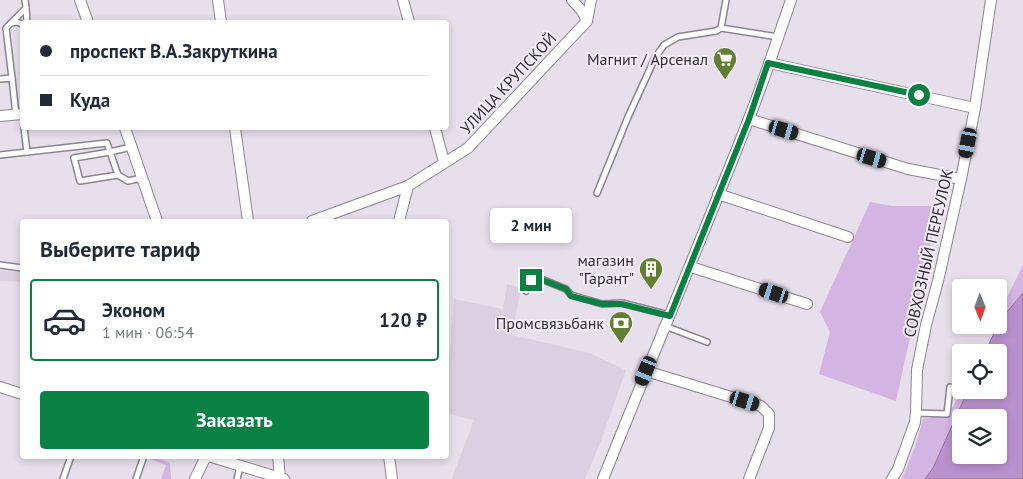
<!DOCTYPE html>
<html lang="ru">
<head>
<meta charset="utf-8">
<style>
  body { margin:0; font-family:"PT Sans",sans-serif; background:#f6f6f7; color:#1f2937; height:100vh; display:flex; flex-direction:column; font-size:19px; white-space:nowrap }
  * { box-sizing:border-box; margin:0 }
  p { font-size:16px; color:#747a83 }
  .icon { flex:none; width:28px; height:28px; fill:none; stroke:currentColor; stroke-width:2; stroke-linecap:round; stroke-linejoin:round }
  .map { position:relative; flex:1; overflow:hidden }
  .sheet { position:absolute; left:20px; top:219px; width:429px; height:240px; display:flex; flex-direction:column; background:#fff; border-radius:5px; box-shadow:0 2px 8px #0003 }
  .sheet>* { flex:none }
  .banner { position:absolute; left:20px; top:20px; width:429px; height:110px; border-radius:5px; box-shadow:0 2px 8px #0003; display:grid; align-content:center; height:110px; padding:0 20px; background:#fff }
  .needle { width:32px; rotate:179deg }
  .fabs { position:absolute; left:952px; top:279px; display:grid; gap:10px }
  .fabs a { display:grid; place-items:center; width:55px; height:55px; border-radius:5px; background:#fff; box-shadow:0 2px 8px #0003; font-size:25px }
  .end { position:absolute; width:22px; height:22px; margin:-11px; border:6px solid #0b8043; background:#fff; box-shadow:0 0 0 2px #fff }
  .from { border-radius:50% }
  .bubble { position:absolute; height:35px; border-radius:5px; background:#fff; box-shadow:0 2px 8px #0003; font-size:16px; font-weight:600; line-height:35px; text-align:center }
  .car { position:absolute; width:15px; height:30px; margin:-15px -8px; border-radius:6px; box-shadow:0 0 4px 1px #0007; background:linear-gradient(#222 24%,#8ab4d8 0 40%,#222 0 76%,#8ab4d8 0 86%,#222 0) }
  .banner b { display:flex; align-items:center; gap:18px; height:48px; font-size:19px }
  .banner b+b { border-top:1px solid #e0e1e3 }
  .banner i { width:12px; height:12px; background:#1f2937 }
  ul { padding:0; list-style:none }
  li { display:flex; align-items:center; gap:15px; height:82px; margin:0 10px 8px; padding:0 10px; border:2px solid #e0e1e3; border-radius:5px }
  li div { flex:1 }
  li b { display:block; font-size:19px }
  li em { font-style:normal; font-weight:600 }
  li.active { border-color:#0b8043 }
  li>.icon { width:45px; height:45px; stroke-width:1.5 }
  h2 { padding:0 20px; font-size:22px; line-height:60px }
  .action { display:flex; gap:10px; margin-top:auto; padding:10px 20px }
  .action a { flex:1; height:58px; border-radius:5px; background:#0b8043; color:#fff; font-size:20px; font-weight:600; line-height:58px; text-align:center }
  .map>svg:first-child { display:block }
</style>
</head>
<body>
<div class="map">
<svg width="1023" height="479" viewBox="0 0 1023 479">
  <rect width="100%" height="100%" fill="#e7dfec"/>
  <g fill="#dbcfe2">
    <path d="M0,271L22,272V282L0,281Z"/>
    <path d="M507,284L521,288L512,335L589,353L626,370L599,446L585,479H452L454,472L470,431L473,420L446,413V396L454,299L503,309Z"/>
  </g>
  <g fill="#d3b4e3">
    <path d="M870,202L893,206H939L896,401L819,374L830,332L820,312Z"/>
    <path d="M1023,265V293L1001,319L999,324V314Z"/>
    <path d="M961,390H968L933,469L925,479H902L916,444L923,419L949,415Z"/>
    <path d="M148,456H151L170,463L171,479H161L166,465L147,458Z"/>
  </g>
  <path fill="#b991cd" stroke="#90749f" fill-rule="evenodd" d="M1023,293V479H925L933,468L968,390H999V352H985L1001,319ZM961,418H999V455H961Z"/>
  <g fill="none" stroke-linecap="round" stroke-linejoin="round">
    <g stroke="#8c8590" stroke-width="8">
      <g id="lane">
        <path d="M26,8L27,22"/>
        <path d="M11,23L17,22L22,24"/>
        <path d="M721,28L726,0"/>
        <path d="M12,78L6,28L26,8L25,0"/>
        <path d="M0,79L12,78L16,115"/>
        <path d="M27,152L107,143L118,175L128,181L142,178"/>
        <path d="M0,155L27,152L24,128"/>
        <path d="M118,175L80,181L74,158L110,152L131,147"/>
        <path d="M597,193L628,117L655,58L664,45L678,37L716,31L721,28L778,37"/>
        <path d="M0,265L22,268"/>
        <path d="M526,291L531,279H541L566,289L571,295L602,304L622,303L669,315"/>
        <path d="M665,326L707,342"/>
        <path d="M916,413L947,414L950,387"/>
        <path d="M63,479L71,456"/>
        <path d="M136,479L144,456"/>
        <path d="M237,479L240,467"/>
      </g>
    </g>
    <g stroke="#8c8590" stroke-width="12">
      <g id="street">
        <path d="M80,0L88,22"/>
        <path d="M218,0L221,22"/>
        <path d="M403,0L409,22"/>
        <path d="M572,0L582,11L587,21"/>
        <path d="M769,63L975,108"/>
        <path d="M0,116L22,114"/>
        <path d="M749,119L908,169L961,179"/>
        <path d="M125,128L157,221"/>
        <path d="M235,128L248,221"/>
        <path d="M435,128L444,162"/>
        <path d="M718,194L848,237"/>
        <path d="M312,221L408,186L468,148L587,21L591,0"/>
        <path d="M399,221L408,186"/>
        <path d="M691,267L807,304"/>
        <path d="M646,371L761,406L769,414V428L749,479"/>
        <path d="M0,387L22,394"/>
        <path d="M208,456L284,479"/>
        <path d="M278,456L280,478"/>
        <path d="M389,456L392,479"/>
        <path d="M195,479L206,456"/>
        <path d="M603,479C651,359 701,241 748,121C764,81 777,40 791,0"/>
        <path d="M892,479L898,469L915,422L916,413L917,370L926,325L938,281L961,179L975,108L991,0"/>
      </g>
    </g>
    <use href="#lane" stroke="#fff" stroke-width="5"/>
    <use href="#street" stroke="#fff" stroke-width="10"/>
  </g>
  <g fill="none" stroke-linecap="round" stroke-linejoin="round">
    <path stroke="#0b8043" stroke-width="6" d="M531,280L540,279L566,289L571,296L602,304H622L670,316L690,266L749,119L768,63L919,95"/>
  </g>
  <defs>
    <g id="supermarket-pin" transform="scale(1.25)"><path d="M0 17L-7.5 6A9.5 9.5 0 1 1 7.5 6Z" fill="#637d31" stroke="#f4edf9"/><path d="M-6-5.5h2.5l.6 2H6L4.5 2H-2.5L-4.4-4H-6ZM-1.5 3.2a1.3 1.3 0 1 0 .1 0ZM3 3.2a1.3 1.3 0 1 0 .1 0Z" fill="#fff"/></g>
    <g id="building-pin" transform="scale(1.25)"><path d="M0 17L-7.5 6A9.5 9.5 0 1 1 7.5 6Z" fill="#637d31" stroke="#f4edf9"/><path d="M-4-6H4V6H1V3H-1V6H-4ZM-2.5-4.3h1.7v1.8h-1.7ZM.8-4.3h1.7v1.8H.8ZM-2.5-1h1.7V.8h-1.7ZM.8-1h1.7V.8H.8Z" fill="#fff"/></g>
    <g id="bank-pin" transform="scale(1.25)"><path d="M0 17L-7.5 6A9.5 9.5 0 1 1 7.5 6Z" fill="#637d31" stroke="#f4edf9"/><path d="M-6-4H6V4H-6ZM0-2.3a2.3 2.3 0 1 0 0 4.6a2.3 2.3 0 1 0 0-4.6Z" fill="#fff"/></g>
  </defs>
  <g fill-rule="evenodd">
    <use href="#supermarket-pin" x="725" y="59"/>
    <use href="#building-pin" x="651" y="269"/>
    <use href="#bank-pin" x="621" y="323"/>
  </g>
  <g text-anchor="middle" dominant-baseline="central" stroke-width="4" stroke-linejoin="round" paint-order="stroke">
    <g font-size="16" fill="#322f34" stroke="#f4edf9" text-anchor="end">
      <text x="708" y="59">Магнит / Арсенал</text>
      <text x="634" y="260">магазин<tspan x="634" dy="18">"Гарант"</tspan></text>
      <text x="604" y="323">Промсвязьбанк</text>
    </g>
    <g font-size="16" fill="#322f34" stroke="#f4edf9">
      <text transform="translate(508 83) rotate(-47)">УЛИЦА КРУПСКОЙ</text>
      <text transform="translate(928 253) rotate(-77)">СОВХОЗНЫЙ ПЕРЕУЛОК</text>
    </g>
  </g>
</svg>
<div class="fabs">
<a><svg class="needle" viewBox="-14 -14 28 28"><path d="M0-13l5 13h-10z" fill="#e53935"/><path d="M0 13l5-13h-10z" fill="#747a83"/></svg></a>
<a><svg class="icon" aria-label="locate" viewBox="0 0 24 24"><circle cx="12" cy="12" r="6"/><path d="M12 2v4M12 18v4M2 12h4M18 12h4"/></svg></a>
<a><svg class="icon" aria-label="layers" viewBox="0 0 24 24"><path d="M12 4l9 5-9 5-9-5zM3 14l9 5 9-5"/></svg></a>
</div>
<i class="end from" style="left:919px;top:95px"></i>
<i class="end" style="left:531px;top:280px"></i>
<div class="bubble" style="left:490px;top:208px;width:82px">2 мин</div>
<i class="car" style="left:784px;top:130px;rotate:107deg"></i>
<i class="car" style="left:968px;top:143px;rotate:191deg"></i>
<i class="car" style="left:872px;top:158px;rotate:107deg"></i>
<i class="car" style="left:774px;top:293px;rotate:288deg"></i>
<i class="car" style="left:646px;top:371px;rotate:202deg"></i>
<i class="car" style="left:745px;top:401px;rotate:107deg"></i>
<div class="banner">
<b><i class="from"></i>проспект В.А.Закруткина</b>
<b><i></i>Куда</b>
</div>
<section class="sheet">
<h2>Выберите тариф</h2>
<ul>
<li class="active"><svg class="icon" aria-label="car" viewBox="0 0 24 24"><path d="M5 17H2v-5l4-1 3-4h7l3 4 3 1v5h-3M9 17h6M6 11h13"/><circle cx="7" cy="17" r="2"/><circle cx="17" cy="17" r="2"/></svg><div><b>Эконом</b><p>1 мин · 06:54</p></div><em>120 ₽</em></li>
</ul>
<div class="action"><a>Заказать</a></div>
</section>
</div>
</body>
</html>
